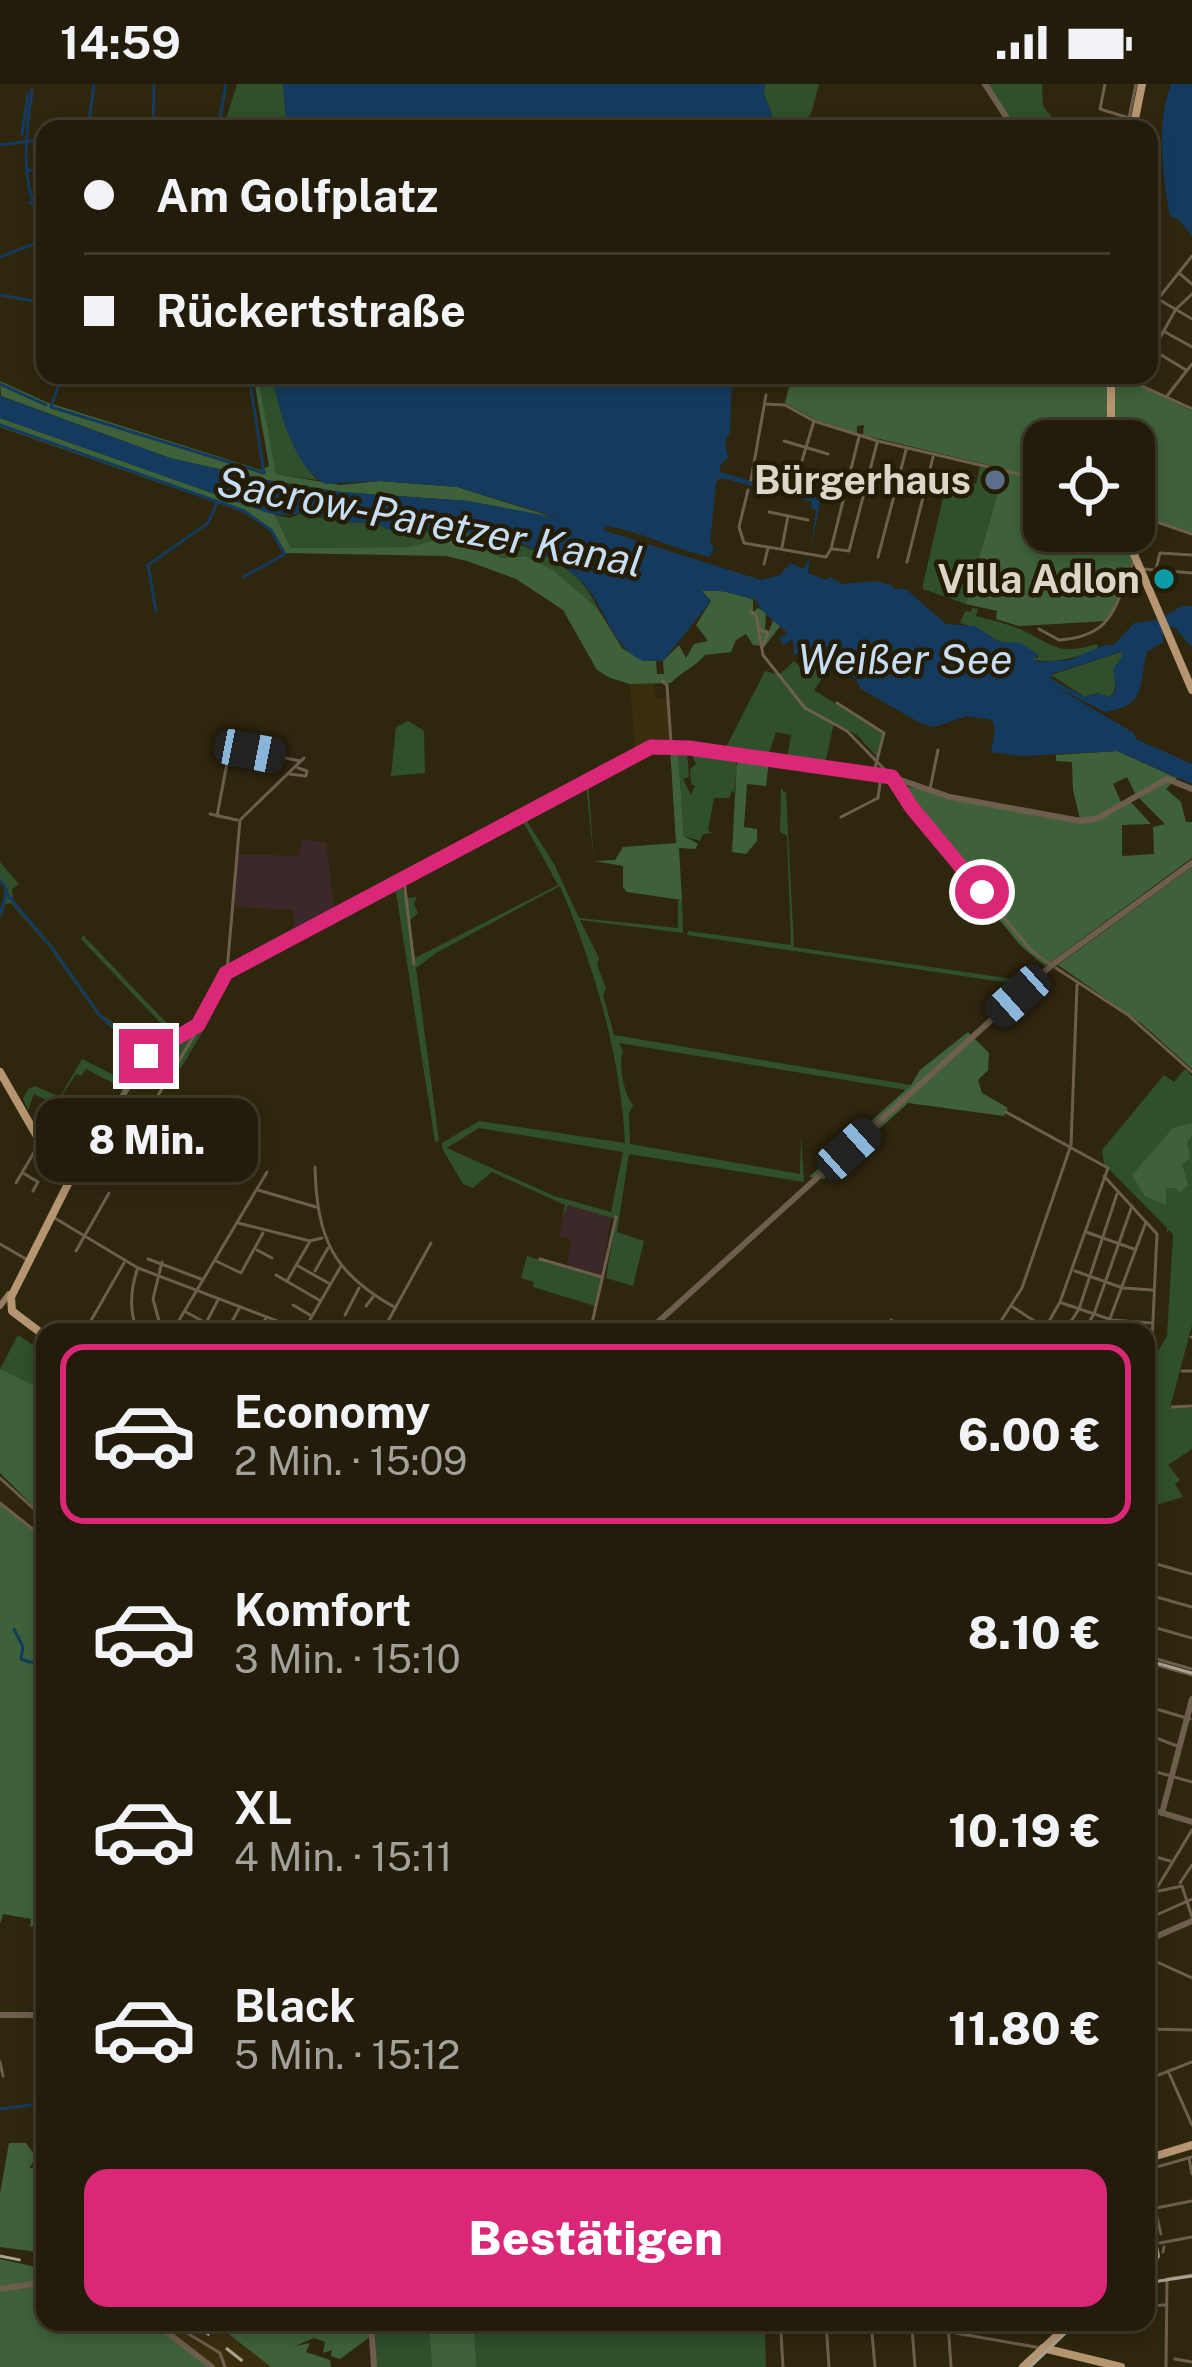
<!DOCTYPE html>
<html lang="de">
<head>
<meta charset="utf-8">
<style>
  body { margin:0; font-family:"Public Sans",sans-serif; background:#2f2918; color:#f1f3f6; height:100vh; display:flex; flex-direction:column; font-size:45px; white-space:nowrap }
  * { box-sizing:border-box; margin:0 }
  p { font-size:39px; color:#a3a19c }
  .icon { flex:none; width:66px; height:66px; fill:none; stroke:currentColor; stroke-width:2; stroke-linecap:round; stroke-linejoin:round }
  .map { position:relative; flex:1; overflow:hidden }
  .drawer { position:absolute; left:36px; top:1239px; width:1119px; height:1008px; display:flex; flex-direction:column; background:#231c0a; border-radius:24px; box-shadow:0 6px 18px #0003,0 0 0 3px #403a2b }
  .drawer>* { flex:none }
  .hud { position:absolute; left:36px; top:36px; width:1122px; height:264px; border-radius:24px; box-shadow:0 6px 18px #0003,0 0 0 3px #403a2b; display:grid; align-content:center; height:264px; padding:0 48px; background:#231c0a }
  .tools { position:absolute; left:1023px; top:336px; display:grid; gap:24px }
  .tools a { display:grid; place-items:center; width:132px; height:132px; border-radius:24px; background:#231c0a; box-shadow:0 6px 18px #0003,0 0 0 3px #403a2b; font-size:60px }
  .end { position:absolute; width:54px; height:54px; margin:-27px; border:15px solid #db2777; background:#fff; box-shadow:0 0 0 6px #fff }
  .from { border-radius:50% }
  .bubble { position:absolute; height:84px; border-radius:24px; background:#231c0a; box-shadow:0 6px 18px #0003,0 0 0 3px #403a2b; font-size:39px; font-weight:800; line-height:84px; text-align:center }
  .car { position:absolute; width:36px; height:72px; margin:-36px -18px; border-radius:15px; box-shadow:0 0 9px 3px #0007; background:linear-gradient(#222 24%,#8ab4d8 0 40%,#222 0 76%,#8ab4d8 0 86%,#222 0) }
  .hud b { display:flex; align-items:center; gap:42px; height:114px; font-size:45px }
  .hud b+b { border-top:3px solid #403a2b }
  .hud i { width:30px; height:30px; background:#f1f3f6 }
  ul { padding:21px 0 0; list-style:none }
  li { display:flex; align-items:center; gap:36px; height:180px; margin:0 24px 18px; padding:0 24px; border:6px solid transparent; border-radius:24px }
  li div { flex:1 }
  li b { display:block; font-size:45px }
  li em { font-style:normal; font-weight:800 }
  li.on { border-color:#db2777 }
  li>.icon { width:108px; height:108px; stroke-width:1.5 }
  .cta { display:flex; gap:24px; margin-top:auto; padding:24px 48px }
  .cta a { flex:1; height:138px; border-radius:24px; background:#db2777; color:#fff; font-size:48px; font-weight:800; line-height:138px; text-align:center }
  .status { display:flex; justify-content:space-between; align-items:center; height:84px; padding:0 60px; background:#231c0a; direction:ltr }
  .status svg { height:33px; fill:currentColor }
  .map>svg:first-child { display:block }
</style>
</head>
<body>
<div class="status"><b>14:59</b><svg viewBox="0 0 49 12"><path d="M0 12V9h3v3zM5 12V6h3v6zM10 12V3h3v9zM15 12V0h3v12zM26 1h20v11H26zM47 4h2v5h-2z"/></svg></div>
<div class="map">
<svg width="1192" height="2283" viewBox="0 0 1192 2283">
  <rect width="100%" height="100%" fill="#2f260e"/>
  <g fill="#3c2829">
    <path d="M301,755L326,759L335,829L293,851L294,826L234,823L238,770L299,772Z"/>
    <path d="M567,1121L614,1134L610,1137L602,1191L567,1181L572,1156L559,1152Z"/>
  </g>
  <g fill="#3a2e0f">
    <path d="M630,600H654L655,614H667L670,658L652,659L635,666Z"/>
    <path d="M150,2238H213L271,2283H208Z"/>
  </g>
  <g fill="#2f502b" fill-rule="evenodd">
    <path d="M237,0H283L287,45H223Z"/>
    <path d="M765,0H819L811,30L795,45H767L772,31L764,10Z"/>
    <path d="M987,0H1042L1043,22L1060,44L1017,45Z"/>
    <path d="M255,291H273C278,328 292,367 317,396L276,390Z"/>
    <path d="M980,383L991,385L987,402L1001,406L966,520L923,505V500L948,393L976,400Z"/>
    <path d="M302,429C326,437 352,436 375,437C387,437 399,447 411,449C423,450 436,444 448,446C502,451 576,470 598,525L552,486L525,472L501,474L480,460L456,451L409,463L291,464L275,431L290,434Z"/>
    <path d="M972,524L978,525L976,532C990,536 1006,539 1022,546C1054,561 1057,572 1097,560L1098,566C1073,574 1048,582 1023,573L1038,574V571C1025,561 1013,562 999,557C985,552 975,542 960,539L965,527L971,528Z"/>
    <path d="M1121,568L1124,571C1112,587 1120,603 1110,613L1097,609L1085,613L1051,591Z"/>
    <path d="M794,577L807,590L813,583L824,592L814,606L884,650L877,673L857,651L834,639L825,680L787,675L791,651L776,648L768,673L724,667L765,587L779,591Z"/>
    <path d="M408,637L424,647L425,689L391,692L396,643Z"/>
    <path d="M690,666L733,672L737,683L734,710L732,706L729,714H714L708,746L712,749L703,750L700,757L684,752L678,667L687,668L689,693L683,695L691,711L695,702L691,700L690,685L696,680Z"/>
    <path d="M588,696L594,777L586,700L525,734L554,780L579,834L678,844V816H682L683,849L580,836L599,874L597,881L606,904L603,911L614,951L911,1001L906,1006L619,959L623,968C618,981 624,1010 633,1021L629,1029L630,1060L800,1090L801,1052L804,1098L629,1070L617,1148L644,1157L633,1202L606,1194L616,1135L568,1121L562,1134L565,1121L492,1088L473,1104L463,1100L442,1064V1059L479,1037L625,1059C621,973 594,881 560,802L436,869L416,884L439,1057L435,1058L395,802H402L406,814L417,813L414,820L418,829L409,837L415,874L558,801L525,741L516,737L501,745ZM479,1044L623,1068L611,1128L554,1112L447,1064Z"/>
    <path d="M781,704L786,709L794,863L1020,896L1010,899L687,851L688,847L791,861L787,752L780,748Z"/>
    <path d="M0,778L19,800L12,805L13,816L52,861L100,930L153,964L170,949L81,855L83,851L176,949C204,937 212,912 222,885L228,893L207,940L181,984L168,983L145,973L124,1005L86,985L81,992L76,990L56,1021L34,1010L28,1026L23,1015L28,1005L35,1002L60,1013L82,975L124,996L131,991L143,970L99,933L49,863L11,819L5,820L0,838L5,805L0,798Z"/>
    <path d="M1185,985L1192,992V1241L1170,1324H1192V1365L1168,1381L1180,1396L1175,1400L1183,1413L1146,1424V1287L1167,1252L1173,1151L1169,1146L1167,1149V1144L1104,1080L1102,1066L1164,991L1174,998Z"/>
    <path d="M527,1172L602,1194L595,1222L533,1203L534,1198L521,1194Z"/>
    <path d="M18,1251L45,1269L43,1306L0,1285Z"/>
    <path d="M375,2238H769L765,2242L766,2283H376Z"/>
  </g>
  <g fill="#3e613a" fill-rule="evenodd">
    <path d="M792,291H923L930,297L938,291H1109V357H1044V447H1121L1133,477L1125,490L1111,488L1104,498L1119,510L1108,537L1019,542L996,535L997,527L966,520L1005,385L863,351L864,341L857,342V349L816,336L785,319Z"/>
    <path d="M1115,295L1130,297L1192,327V451L1148,436L1136,464L1128,447H1134V357H1114Z"/>
    <path d="M0,297L46,318L261,386L269,382L255,302L259,300L276,390L340,401L380,397L457,403L559,435L468,417L341,408L267,396L170,374L1,312Z"/>
    <path d="M0,334L275,431L291,464L408,463L456,451L480,460L501,474L525,472L553,486L598,525L622,564L643,577H656L657,590H664L663,577L679,561L686,574L694,560L708,557L696,541L711,517L702,507C718,505 737,509 753,516V528L758,524L766,528L765,545L769,547L774,534L781,541L765,562L753,561L746,550L736,556L731,568L705,571C694,584 682,587 671,599L630,600L610,594L597,586L563,526L516,495L467,477L446,472L283,469L270,446L243,428L0,343Z"/>
    <path d="M670,664L687,668H678L684,752L698,760L695,765L679,764L682,816L627,808L623,803V782L594,777L615,776L623,763L676,759Z"/>
    <path d="M1117,667L1177,694L1166,705L1181,718L1186,738H1192V774L1045,882L1020,861L935,757L937,753L899,701L1080,735L1073,706L1072,678L1056,677V671ZM1127,693L1136,711L1165,740L1153,743L1154,770L1122,772V741L1151,740L1129,716L1121,718L1113,700Z"/>
    <path d="M734,674L769,676L766,702L747,700L744,743L757,745V757L746,770L732,768L737,677Z"/>
    <path d="M1192,783V985L1142,940L1058,881Z"/>
    <path d="M968,948L989,969L988,986L978,996L982,1009L1008,1024L1004,1032L908,1019L824,1095L809,1093L911,1001L920,986Z"/>
    <path d="M1192,1039V1052L1187,1058L1190,1074L1182,1080L1188,1101L1179,1109L1176,1104H1166V1121L1145,1112L1132,1091L1173,1044Z"/>
    <path d="M0,1285L42,1305L45,1302V1840L30,1843L31,1835L3,1830L0,1840V1419L34,1445L44,1433L0,1389Z"/>
    <path d="M9,2059H26L36,2073L29,2085L45,2078V2169L0,2163V2110Z"/>
    <path d="M0,2175L45,2185V2238H150L208,2283H0Z"/>
    <path d="M213,2238H369L370,2253L340,2275L331,2272L332,2266L323,2269L325,2258L314,2254L295,2262L310,2259L306,2268L330,2276L331,2283H271Z"/>
    <path d="M474,2247L476,2283H432L430,2250Z"/>
  </g>
  <g fill="#143b5e" fill-rule="evenodd">
    <path d="M283,0H765L764,10L772,31L767,45H287Z"/>
    <path d="M1171,0H1192V152L1177,134L1170,133C1163,90 1155,43 1171,0Z"/>
    <path d="M273,291H732L730,348L725,357L728,374L720,381V388L812,414L814,411L821,412L811,467L816,426L811,424L812,418L726,395H718L716,400L710,458L714,465L709,473C674,465 641,448 607,442L603,446L761,496L780,491L790,479L804,485L810,472L808,489L826,496L830,493L842,500L875,497L892,501L894,505H906L946,540L975,542L1000,558L1021,559L1039,571L1033,576L1038,578L1069,576L1105,561H1114L1134,539L1157,536L1182,522H1192V563L1174,543L1163,544V558L1147,568C1138,601 1148,621 1105,628L1054,602L1134,649L1136,655L1192,680V700L1117,667L1023,672L991,668L995,645L992,636L967,632L934,643L920,639L861,605L855,594L831,586L818,576L812,578L807,567L794,571L793,555L784,561L778,554L788,550C781,541 760,529 756,516L722,507H702L711,517L663,577H643C616,565 608,535 593,512C578,488 551,475 527,462C517,457 458,446 445,446C422,444 393,455 374,437C354,444 327,432 306,430C292,429 286,433 268,429L0,334V312L170,374L267,396L341,408L468,417L559,434L457,403L380,397L325,400C294,383 277,324 273,291ZM1121,568L1123,571L1113,585L1116,605L1110,613L1098,609L1085,613L1053,596L1051,590Z"/>
  </g>
  <g fill="none" stroke-linecap="round" stroke-linejoin="round">
    <g stroke="#143b5e" stroke-width="3">
      <path d="M31,18L32,5"/>
      <path d="M30,19C24,69 22,103 45,148"/>
      <path d="M88,45L94,0"/>
      <path d="M153,45L154,0"/>
      <path d="M218,45L226,0"/>
      <path d="M22,50L28,10"/>
      <path d="M0,61L45,55"/>
      <path d="M29,86L45,90"/>
      <path d="M30,119L45,123"/>
      <path d="M0,173L44,156"/>
      <path d="M0,211L45,219"/>
      <path d="M62,291L51,323L264,389L249,291"/>
      <path d="M0,300L46,321"/>
      <path d="M0,341L244,427L271,446L285,470L243,493"/>
      <path d="M156,527L148,481L208,439L217,419"/>
      <path d="M0,796L7,806L0,830"/>
      <path d="M6,809L52,864L102,934L148,963"/>
      <path d="M14,1545L23,1563L21,1575L29,1578"/>
      <path d="M31,1578L45,1583"/>
      <path d="M0,2025L45,2019"/>
    </g>
    <g stroke="#6e5e4d" stroke-width="3">
      <path d="M1149,2152V2168"/>
      <path d="M1160,2159L1192,2153"/>
      <path d="M1163,2168L1164,2163"/>
    </g>
    <g stroke="#6e5e4d" stroke-width="3">
      <path d="M1105,0L1100,25L1129,34L1136,0"/>
      <path d="M963,44L966,45"/>
      <path d="M1180,190L1192,200"/>
      <path d="M1149,214L1160,199"/>
      <path d="M1158,215L1192,172"/>
      <path d="M1149,220L1158,215L1192,235"/>
      <path d="M1165,248L1192,263"/>
      <path d="M1149,264L1153,266L1176,225L1192,210"/>
      <path d="M1153,266L1186,286"/>
      <path d="M1113,294L1129,296L1192,325"/>
      <path d="M1167,312L1192,280"/>
      <path d="M765,320L785,321L814,337L878,357L1044,396"/>
      <path d="M784,357L828,370"/>
      <path d="M778,387L816,397"/>
      <path d="M797,393L814,337"/>
      <path d="M751,396L766,311"/>
      <path d="M748,406L739,443L744,459L826,473L831,465"/>
      <path d="M769,428L808,436"/>
      <path d="M1134,438L1154,437L1192,450"/>
      <path d="M782,463L788,432"/>
      <path d="M831,465L859,353"/>
      <path d="M833,465L849,467L877,359"/>
      <path d="M878,473L906,366"/>
      <path d="M907,478L933,373"/>
      <path d="M764,480L768,464"/>
      <path d="M1143,485L1192,489"/>
      <path d="M1156,485L1160,469L1192,471"/>
      <path d="M750,527L756,531L763,571L805,624L847,647L890,691"/>
      <path d="M758,545L768,549L763,562"/>
      <path d="M1039,545L1059,556C1115,552 1114,522 1133,479"/>
      <path d="M662,597L667,601L671,658"/>
      <path d="M837,619L884,649L874,688"/>
      <path d="M289,690L306,692L307,687L298,684"/>
      <path d="M896,699L958,779L1031,866L1048,879"/>
      <path d="M930,705L938,666"/>
      <path d="M210,730L237,736"/>
      <path d="M217,732L230,663L300,677"/>
      <path d="M841,733L878,714L881,692"/>
      <path d="M404,796L414,880"/>
      <path d="M1056,884L1128,931L1192,988"/>
      <path d="M227,887L240,736L304,674"/>
      <path d="M122,1017L145,1022L154,1018L195,950L192,947"/>
      <path d="M1006,1028L1108,1084L1060,1218L1043,1248"/>
      <path d="M315,1083C317,1154 332,1189 396,1224"/>
      <path d="M23,1089L38,1098L33,1107"/>
      <path d="M1104,1092L1157,1150L1152,1257L1146,1266"/>
      <path d="M16,1099L40,1058"/>
      <path d="M258,1106L316,1123"/>
      <path d="M53,1133L138,1184L306,1248"/>
      <path d="M238,1139L310,1157L322,1154"/>
      <path d="M1086,1148L1134,1165"/>
      <path d="M0,1160L26,1175"/>
      <path d="M257,1166L272,1174"/>
      <path d="M76,1167L109,1109"/>
      <path d="M148,1175L201,1195"/>
      <path d="M540,1175L602,1193"/>
      <path d="M216,1177L241,1189L263,1149"/>
      <path d="M162,1178L153,1215L162,1248"/>
      <path d="M298,1182L330,1200"/>
      <path d="M137,1186C131,1205 129,1222 135,1240L148,1248"/>
      <path d="M315,1187L328,1164"/>
      <path d="M1075,1187L1123,1204L1153,1206"/>
      <path d="M276,1191L319,1216"/>
      <path d="M287,1197L309,1159"/>
      <path d="M1062,1219L1112,1236L1151,1239"/>
      <path d="M293,1221L310,1231"/>
      <path d="M366,1222L373,1213"/>
      <path d="M1013,1223L1051,1248"/>
      <path d="M186,1228L222,1248"/>
      <path d="M345,1231L359,1204"/>
      <path d="M891,1236L910,1248"/>
      <path d="M206,1239L218,1216"/>
      <path d="M304,1246L341,1182"/>
      <path d="M85,1247L124,1179"/>
      <path d="M183,1248L175,1243L267,1088"/>
      <path d="M226,1248L240,1223"/>
      <path d="M258,1248L266,1234"/>
      <path d="M354,1248L359,1240"/>
      <path d="M382,1248L431,1159"/>
      <path d="M590,1248L616,1133"/>
      <path d="M994,1248L1022,1204L1071,1061L1077,901"/>
      <path d="M1064,1248L1079,1225L1117,1110"/>
      <path d="M1083,1248L1094,1230L1132,1122"/>
      <path d="M1105,1248L1146,1138"/>
      <path d="M1191,1253H1192"/>
      <path d="M1182,1287H1192"/>
      <path d="M1172,1323L1192,1322"/>
      <path d="M0,1394L44,1434L34,1446L0,1419"/>
      <path d="M1146,1477L1192,1490"/>
      <path d="M1146,1510L1192,1523"/>
      <path d="M1146,1541L1192,1554"/>
      <path d="M1146,1572L1192,1585"/>
      <path d="M1146,1578L1192,1591"/>
      <path d="M1146,1622L1190,1635"/>
      <path d="M1146,1650L1177,1662"/>
      <path d="M1146,1685L1192,1698"/>
      <path d="M1146,1770L1170,1777"/>
      <path d="M1146,1787L1151,1771"/>
      <path d="M1180,1799L1192,1781"/>
      <path d="M1159,1807L1182,1802L1192,1833"/>
      <path d="M1146,1822L1192,1746"/>
      <path d="M1146,1827L1154,1832L1192,1815"/>
      <path d="M1146,1873L1192,1894"/>
      <path d="M1146,1922L1150,1878"/>
      <path d="M1146,1945L1192,1946"/>
      <path d="M0,1978L3,1992"/>
      <path d="M1168,1987L1192,2041"/>
      <path d="M1146,1996L1192,1978"/>
      <path d="M1189,2074L1192,2090"/>
      <path d="M1146,2086L1192,2073"/>
      <path d="M1146,2089L1161,2150"/>
      <path d="M1156,2124L1192,2117"/>
      <path d="M1146,2222L1165,2221"/>
      <path d="M169,2238L220,2269L225,2283"/>
      <path d="M826,2238L829,2283"/>
      <path d="M871,2238L875,2283"/>
      <path d="M893,2238L1041,2264"/>
      <path d="M948,2238L951,2283"/>
      <path d="M912,2244L915,2283"/>
      <path d="M781,2249L783,2283"/>
      <path d="M1175,2275L1192,2278"/>
      <path d="M1166,2283L1167,2195L1192,2191"/>
    </g>
    <g stroke="#6e5e4d" stroke-width="6">
      <path d="M985,0L1014,45"/>
      <path d="M76,1084L88,1071L146,972L198,941L226,889L646,664L674,662L886,691L950,713L1081,737L1098,734L1167,695L1192,705"/>
      <path d="M647,1248L1052,881L1192,779"/>
      <path d="M1146,1724L1192,1738"/>
      <path d="M1162,1729L1192,1615"/>
      <path d="M1146,1857L1192,1837"/>
      <path d="M0,1931H45"/>
      <path d="M0,2205L45,2198"/>
      <path d="M154,2238L212,2283"/>
      <path d="M371,2238L374,2283"/>
    </g>
    <path stroke="#977d61" stroke-width="6" d="M0,1222L9,1210"/>
    <g stroke="#b69571" stroke-width="8">
      <path d="M1133,45L1142,0"/>
      <path d="M1111,357V291"/>
      <path d="M1124,447L1192,606"/>
      <path d="M0,988L38,1054L76,1084L11,1213L12,1227L45,1252"/>
      <path d="M1146,2075L1192,2061"/>
      <path d="M1146,2127L1156,2172L1146,2180"/>
      <path d="M1043,2264L1121,2283"/>
      <path d="M1023,2283L1072,2238"/>
    </g>
    <g stroke="#aaa493" stroke-width="3">
      <path d="M1146,1576L1192,1589"/>
      <path d="M1146,2199L1192,2192"/>
      <path d="M1030,2283L1077,2238"/>
    </g>
    <g stroke="#aaa493" stroke-width="3" stroke-dasharray="21 21" stroke-linecap="butt">
      <path d="M0,2172L45,2181"/>
      <path d="M193,2238L250,2283"/>
    </g>
  </g>
  <g fill="none" stroke-linecap="round" stroke-linejoin="round">
    <path stroke="#db2777" stroke-width="15" d="M146,972L198,941L226,889L651,663L689,664L892,693L912,724L982,808"/>
  </g>
  <circle fill="#5c6f8a" stroke="#251c05" stroke-width="4.5" cx="995" cy="396" r="12"/>
  <circle fill="#0f9aa8" stroke="#251c05" stroke-width="4.5" cx="1164" cy="495" r="12"/>
  <g text-anchor="middle" dominant-baseline="central" stroke-width="9" stroke-linejoin="round" paint-order="stroke">
    <g font-size="39" font-weight="bold" fill="#dbd6c8" stroke="#251c05" text-anchor="end">
      <text x="971" y="396">Bürgerhaus</text>
      <text x="1140" y="495">Villa Adlon</text>
    </g>
    <g font-size="42" font-style="italic" fill="#c5ddf5" stroke="#251c05">
      <text transform="translate(430 437) rotate(11)">Sacrow-Paretzer Kanal</text>
      <text x="905" y="574">Weißer See</text>
    </g>
  </g>
</svg>
<div class="tools">
<a><svg class="icon" aria-label="locate" viewBox="0 0 24 24"><circle cx="12" cy="12" r="6"/><path d="M12 2v4M12 18v4M2 12h4M18 12h4"/></svg></a>
</div>
<i class="end from" style="left:982px;top:808px"></i>
<i class="end" style="left:146px;top:972px"></i>
<div class="bubble" style="left:36px;top:1014px;width:222px">8 Min.</div>
<i class="car" style="left:250px;top:667px;rotate:101deg"></i>
<i class="car" style="left:1018px;top:912px;rotate:228deg"></i>
<i class="car" style="left:849px;top:1065px;rotate:48deg"></i>
<div class="hud">
<b><i class="from"></i>Am Golfplatz</b>
<b><i></i>Rückertstraße</b>
</div>
<section class="drawer">
<ul>
<li class="on"><svg class="icon" aria-label="car" viewBox="0 0 24 24"><path d="M5 17H2v-5l4-1 3-4h7l3 4 3 1v5h-3M9 17h6M6 11h13"/><circle cx="7" cy="17" r="2"/><circle cx="17" cy="17" r="2"/></svg><div><b>Economy</b><p>2 Min. · 15:09</p></div><em>6.00 €</em></li>
<li><svg class="icon" aria-label="car" viewBox="0 0 24 24"><path d="M5 17H2v-5l4-1 3-4h7l3 4 3 1v5h-3M9 17h6M6 11h13"/><circle cx="7" cy="17" r="2"/><circle cx="17" cy="17" r="2"/></svg><div><b>Komfort</b><p>3 Min. · 15:10</p></div><em>8.10 €</em></li>
<li><svg class="icon" aria-label="car" viewBox="0 0 24 24"><path d="M5 17H2v-5l4-1 3-4h7l3 4 3 1v5h-3M9 17h6M6 11h13"/><circle cx="7" cy="17" r="2"/><circle cx="17" cy="17" r="2"/></svg><div><b>XL</b><p>4 Min. · 15:11</p></div><em>10.19 €</em></li>
<li><svg class="icon" aria-label="car" viewBox="0 0 24 24"><path d="M5 17H2v-5l4-1 3-4h7l3 4 3 1v5h-3M9 17h6M6 11h13"/><circle cx="7" cy="17" r="2"/><circle cx="17" cy="17" r="2"/></svg><div><b>Black</b><p>5 Min. · 15:12</p></div><em>11.80 €</em></li>
</ul>
<div class="cta"><a>Bestätigen</a></div>
</section>
</div>
</body>
</html>
